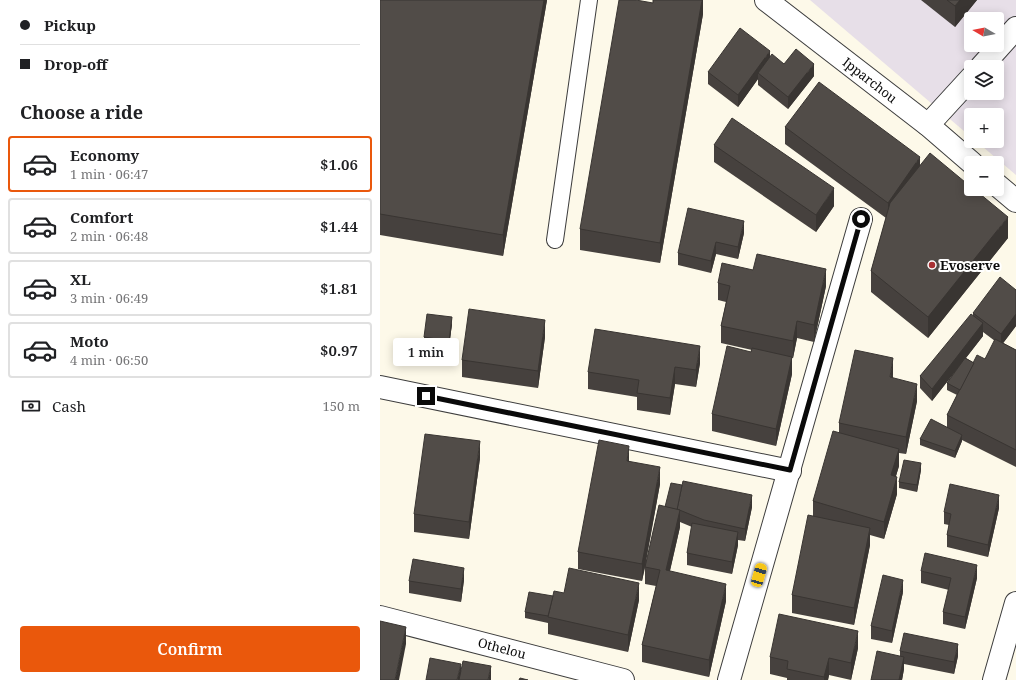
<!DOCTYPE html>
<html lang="en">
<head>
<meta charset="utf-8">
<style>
  body { margin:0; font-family:"Noto Serif",serif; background:#f6f6f6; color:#202124; height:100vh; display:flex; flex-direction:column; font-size:15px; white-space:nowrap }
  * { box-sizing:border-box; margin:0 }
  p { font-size:13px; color:#757577 }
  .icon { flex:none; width:22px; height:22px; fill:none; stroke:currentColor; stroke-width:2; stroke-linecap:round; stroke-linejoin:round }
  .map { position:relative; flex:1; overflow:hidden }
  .sheet { display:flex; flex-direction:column; background:#fff; width:380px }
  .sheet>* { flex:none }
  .banner { display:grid; align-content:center; height:88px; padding:0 20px; background:#fff }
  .needle { width:26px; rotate:280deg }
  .fabs { position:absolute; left:584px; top:12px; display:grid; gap:8px }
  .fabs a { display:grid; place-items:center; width:40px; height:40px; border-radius:4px; background:#fff; box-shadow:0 2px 10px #0003; font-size:20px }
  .end { position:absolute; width:18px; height:18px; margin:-9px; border:5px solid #0a0a0a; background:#fff; box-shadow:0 0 0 2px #fff }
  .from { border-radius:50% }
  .bubble { position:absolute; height:28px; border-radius:4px; background:#fff; box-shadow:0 2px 10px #0003; font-size:13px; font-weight:600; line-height:28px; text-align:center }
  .car { position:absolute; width:12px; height:24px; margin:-12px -6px; border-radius:5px; box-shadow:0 0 3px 1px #0007; background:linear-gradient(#f5c518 24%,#345 0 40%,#f5c518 0 76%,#345 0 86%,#f5c518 0) }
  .banner b { display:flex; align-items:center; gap:14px; height:38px; font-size:15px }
  .banner b+b { border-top:1px solid #e0e0e0 }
  .banner i { width:10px; height:10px; background:#202124 }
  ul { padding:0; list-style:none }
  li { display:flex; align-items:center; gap:12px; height:56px; margin:0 8px 6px; padding:0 12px; border:2px solid #e0e0e0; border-radius:4px }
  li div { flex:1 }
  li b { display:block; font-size:15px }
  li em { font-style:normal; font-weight:600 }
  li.current { border-color:#ea580c }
  li>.icon { width:36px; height:36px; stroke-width:1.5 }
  h2 { padding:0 20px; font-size:18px; line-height:48px }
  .pay { display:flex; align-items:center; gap:10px; height:44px; padding:0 20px; font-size:15px }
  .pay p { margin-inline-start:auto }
  .button { display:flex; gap:8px; margin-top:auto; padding:8px 20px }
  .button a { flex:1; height:46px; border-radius:4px; background:#ea580c; color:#fff; font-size:16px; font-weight:600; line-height:46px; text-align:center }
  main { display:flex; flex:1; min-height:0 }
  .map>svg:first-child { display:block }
</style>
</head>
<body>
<main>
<section class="sheet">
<div class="banner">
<b><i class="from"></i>Pickup</b>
<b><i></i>Drop-off</b>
</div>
<h2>Choose a ride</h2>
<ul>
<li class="current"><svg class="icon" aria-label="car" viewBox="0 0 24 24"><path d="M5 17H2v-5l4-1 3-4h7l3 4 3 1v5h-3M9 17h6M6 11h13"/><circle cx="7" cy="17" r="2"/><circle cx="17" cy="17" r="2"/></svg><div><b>Economy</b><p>1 min · 06:47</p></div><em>$1.06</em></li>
<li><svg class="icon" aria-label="car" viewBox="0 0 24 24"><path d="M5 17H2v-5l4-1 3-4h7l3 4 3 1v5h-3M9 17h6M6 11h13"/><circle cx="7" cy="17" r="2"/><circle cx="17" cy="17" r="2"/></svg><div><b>Comfort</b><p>2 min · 06:48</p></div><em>$1.44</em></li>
<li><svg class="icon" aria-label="car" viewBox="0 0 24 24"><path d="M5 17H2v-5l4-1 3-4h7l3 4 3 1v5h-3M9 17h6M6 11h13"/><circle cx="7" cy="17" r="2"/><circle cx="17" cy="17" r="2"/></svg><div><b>XL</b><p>3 min · 06:49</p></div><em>$1.81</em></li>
<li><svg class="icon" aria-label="car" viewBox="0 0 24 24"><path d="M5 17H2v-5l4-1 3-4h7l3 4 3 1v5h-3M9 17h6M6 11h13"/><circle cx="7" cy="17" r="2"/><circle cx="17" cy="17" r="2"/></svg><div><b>Moto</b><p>4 min · 06:50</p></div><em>$0.97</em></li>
</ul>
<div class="pay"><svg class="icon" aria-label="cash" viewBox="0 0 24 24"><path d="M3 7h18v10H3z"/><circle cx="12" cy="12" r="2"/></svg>Cash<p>150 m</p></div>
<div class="button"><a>Confirm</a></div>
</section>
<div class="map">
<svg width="636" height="680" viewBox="0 0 636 680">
  <rect width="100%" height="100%" fill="#fdf9e9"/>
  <path fill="#e7dfe8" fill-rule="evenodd" d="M430,0H636V175L596,141H617V115H591V137ZM591,19H617V45H591ZM591,67H617V93H591Z"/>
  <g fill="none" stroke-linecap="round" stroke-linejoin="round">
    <g stroke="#3d3d3d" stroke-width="18">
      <path id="service" d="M175,240L209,0"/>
    </g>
    <g stroke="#3d3d3d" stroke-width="24">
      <g id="minor">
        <path d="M601,67L636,28"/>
        <path d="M548,125L591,78"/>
        <path d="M0,387L410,471"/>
        <path d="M0,617L243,680"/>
        <path d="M349,680L481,219"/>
        <path d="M614,680L636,603"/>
      </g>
    </g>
    <g stroke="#3d3d3d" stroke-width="24">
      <g id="tertiary">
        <path d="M386,0L548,125L592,163"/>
        <path d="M617,185L636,201"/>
      </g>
    </g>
    <use href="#service" stroke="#fff" stroke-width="16"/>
    <use href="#minor" stroke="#fff" stroke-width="22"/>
    <use href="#tertiary" stroke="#fff" stroke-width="22"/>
  </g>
  <g fill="#46413e" fill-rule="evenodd">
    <path d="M0,0H167L123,256L0,235Z"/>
    <path d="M323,0V14L280,263L200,250V229Z"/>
    <path d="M541,0H597L575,27Z"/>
    <path d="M390,57L404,64L434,76L408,109L378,85V79L358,107L328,84V72Z"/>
    <path d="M405,127L540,165L628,238L548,338L491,292V271L506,218L405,144Z"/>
    <path d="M334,145L454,206L436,232L334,162Z"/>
    <path d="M364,233L358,259L336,254L331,273L298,265V253Z"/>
    <path d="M338,283L446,286L434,342L417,338L413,358H412V374L396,446L332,431V414L371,352L372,350L341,343V326L346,302L338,300Z"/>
    <path d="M636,290V326L623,343L636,350V467L582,440V441L575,458L540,445V439L567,427V415L577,395L567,390V383L582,363L552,401L540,388V376L593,316V313ZM603,332L615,341L605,359L594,363L586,358L603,336Z"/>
    <path d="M72,324L69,347L44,344V337Z"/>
    <path d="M165,337L158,388L82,377V360Z"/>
    <path d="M320,363L316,387L295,384L290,415L257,410V397L208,389V372Z"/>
    <path d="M513,375V378L537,401L526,454L519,453V466L516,476L517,494L504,539L490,535V545L474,625L412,613V595L433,516V501L459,432V423Z"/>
    <path d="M100,458L89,539L34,532V514Z"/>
    <path d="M249,461L280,484L266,562L285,507H372L365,541L358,540V545L352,574L307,565V553L312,527L300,522V527L290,571L346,601L329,677L262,662V645L276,586L265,584V568L262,581L198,569V552Z"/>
    <path d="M541,470L537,492L519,488V482Z"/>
    <path d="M619,508L608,557L567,547V535L569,525L564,524V512Z"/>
    <path d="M541,571L597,578L585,629L563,624V612L569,590L541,583Z"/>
    <path d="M84,580L81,602L29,593V581Z"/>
    <path d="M523,592L512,643L491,639V626Z"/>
    <path d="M184,593L259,600L248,652L168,634V623L145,618V612L173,596Z"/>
    <path d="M478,648L471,680L449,675L448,680H407V678L390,674V657Z"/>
    <path d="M520,651L578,656L574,674L524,664V669L522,680H491L520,656Z"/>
  </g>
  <g fill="#393532">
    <path d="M164,0H167L123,256V235Z"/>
    <path d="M322,0H323V14L280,263V243Z"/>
    <path d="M580,0H597L575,27V6Z"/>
    <path d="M390,51V63L378,73V79L358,107V95Z"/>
    <path d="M434,64V76L408,109V97Z"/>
    <path d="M540,157V174L508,220V203Z"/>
    <path d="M454,188V206L436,232V215Z"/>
    <path d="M628,217V238L548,338V317Z"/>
    <path d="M364,221V233L358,259V247Z"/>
    <path d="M336,242V254L331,273V261Z"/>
    <path d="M446,269V286L434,342V325Z"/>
    <path d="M636,314V326L621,346V334Z"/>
    <path d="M72,317V324L69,347V341Z"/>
    <path d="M165,320V337L158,388V371Z"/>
    <path d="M417,321V338L413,358V341Z"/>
    <path d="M603,323V336L552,401V389Z"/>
    <path d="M320,346V363L316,387V370Z"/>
    <path d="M412,357V374L396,446V429Z"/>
    <path d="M513,358V375L510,394V377Z"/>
    <path d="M295,367V384L290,415V398Z"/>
    <path d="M537,384V401L526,454V437Z"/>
    <path d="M582,435V441L575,458V451Z"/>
    <path d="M100,441V458L89,539V522Z"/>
    <path d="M249,446V463L247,461Z"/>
    <path d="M519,449V466L511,492V475Z"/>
    <path d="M541,463V470L537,492V485Z"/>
    <path d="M280,467V484L262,581V564Z"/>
    <path d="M517,477V494L504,539V522Z"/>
    <path d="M372,495V507L365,541V529Z"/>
    <path d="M619,495V508L608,557V545Z"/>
    <path d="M300,510V527L286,587V570Z"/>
    <path d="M490,528V545L474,625V608Z"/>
    <path d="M358,532V545L352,574V562Z"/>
    <path d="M597,565V578L585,629V617Z"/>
    <path d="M84,568V580L81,602V589Z"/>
    <path d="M523,580V592L512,643V631Z"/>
    <path d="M259,583V600L248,652V635Z"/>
    <path d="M346,584V601L329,677V660Z"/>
    <path d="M26,627V644L19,680H15Z"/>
    <path d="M478,631V648L471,680V663Z"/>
    <path d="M578,644V656L574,674V662Z"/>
    <path d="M524,657V669L522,680H519Z"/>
    <path d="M449,658V675L448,680H444V677Z"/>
    <path d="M81,664V676L80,680H77Z"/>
    <path d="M111,666V680H108Z"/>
  </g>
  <g fill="#514c48" stroke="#393532">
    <path d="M0,0H164L123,235L0,214Z"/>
    <path d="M239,0H256L273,3V0H322L280,243L200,229Z"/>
    <path d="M567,0H580L575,6Z"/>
    <path d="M360,28L390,51L358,95L328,72Z"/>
    <path d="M416,49L434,64L408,97L378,73L392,54L404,64Z"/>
    <path d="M439,82L540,157L508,203L405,127Z"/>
    <path d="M352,118L454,188L436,215L334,145Z"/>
    <path d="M550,153L591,187V189H594L628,217L548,317L491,271L510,203Z"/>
    <path d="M308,208L364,221L358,247L336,242L331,261L298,253Z"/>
    <path d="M377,254L446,269L434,325L417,321L413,341L341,326L350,286L338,283L342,263L373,270Z"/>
    <path d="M620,277L636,290V314L621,334L593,313Z"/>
    <path d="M89,309L165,320L158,371L82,360Z"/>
    <path d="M47,314L72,317L69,341L44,337Z"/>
    <path d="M591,314L603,323L552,389L540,376Z"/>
    <path d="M215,329L320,346L316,370L295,367L290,398L257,393L259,380L208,372Z"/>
    <path d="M615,339L636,350V450L567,415L597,355L605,359Z"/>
    <path d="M347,346L371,352L372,348L412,357L396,429L332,414Z"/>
    <path d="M475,350L513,358L510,377L537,384L526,437L459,423Z"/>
    <path d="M585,358L594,363L580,390L567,383Z"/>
    <path d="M551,419L582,435L575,451L540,439Z"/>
    <path d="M453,431L519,449L511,475L517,477L504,522L433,501Z"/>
    <path d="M45,434L100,441L89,522L34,514Z"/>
    <path d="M219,440L249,446L247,461L280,467L262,564L198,552Z"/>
    <path d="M524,460L541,463L537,485L519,482Z"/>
    <path d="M303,481L372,495L365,529L324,520L297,509Z"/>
    <path d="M291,483L302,485L297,510L285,507Z"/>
    <path d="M570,484L619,495L608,545L567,535L571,514L564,512Z"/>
    <path d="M279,505L300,510L286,570L346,584L329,660L262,645L280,570L265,567Z"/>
    <path d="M428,515L490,528L474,608L412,595Z"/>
    <path d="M312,523L358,532L352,562L307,553Z"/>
    <path d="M545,553L597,565L585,617L563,612L571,578L541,571Z"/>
    <path d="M33,559L84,568L81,589L29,581Z"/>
    <path d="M189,568L259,583L248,635L168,617L174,591L184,593Z"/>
    <path d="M503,575L523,580L512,631L491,626Z"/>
    <path d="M149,592L173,596L168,616L145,612Z"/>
    <path d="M399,614L478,631L471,663L449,658L444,677L407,669L408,661L390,657Z"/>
    <path d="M0,621L26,627L15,680H0Z"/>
    <path d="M524,633L578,644L574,662L520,651Z"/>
    <path d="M497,651L524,657L519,680H491Z"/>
    <path d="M50,658L81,664L77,680H46Z"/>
    <path d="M83,661L111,666L108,680H79Z"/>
    <path d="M140,678L148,680H139Z"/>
  </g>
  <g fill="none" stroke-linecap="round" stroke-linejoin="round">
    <path stroke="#0a0a0a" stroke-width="5" d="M46,396L410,470L481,219"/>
  </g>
  <circle fill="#a93235" stroke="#fff" stroke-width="1.5" cx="552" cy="265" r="4"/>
  <g text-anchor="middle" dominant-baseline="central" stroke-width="4" stroke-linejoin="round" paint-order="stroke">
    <g font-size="13" fill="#0a0a0a" stroke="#fff">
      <text transform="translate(490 80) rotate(38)">Ipparchou</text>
      <text transform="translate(122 648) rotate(15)">Othelou</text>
    </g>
    <g font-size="13" font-weight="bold" fill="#0a0a0a" stroke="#fff" text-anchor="start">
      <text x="560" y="265">Evoserve</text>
    </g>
  </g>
</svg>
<div class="fabs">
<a><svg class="needle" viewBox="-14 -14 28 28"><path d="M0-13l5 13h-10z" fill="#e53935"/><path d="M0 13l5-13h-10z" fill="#757577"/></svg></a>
<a><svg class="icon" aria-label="layers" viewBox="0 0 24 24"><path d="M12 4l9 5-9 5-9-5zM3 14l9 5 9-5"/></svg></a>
<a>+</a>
<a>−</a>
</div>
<i class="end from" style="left:481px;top:219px"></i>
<i class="end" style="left:46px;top:396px"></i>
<div class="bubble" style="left:13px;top:338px;width:66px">1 min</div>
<i class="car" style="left:379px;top:575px;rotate:16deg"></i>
</div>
</main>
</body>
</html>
